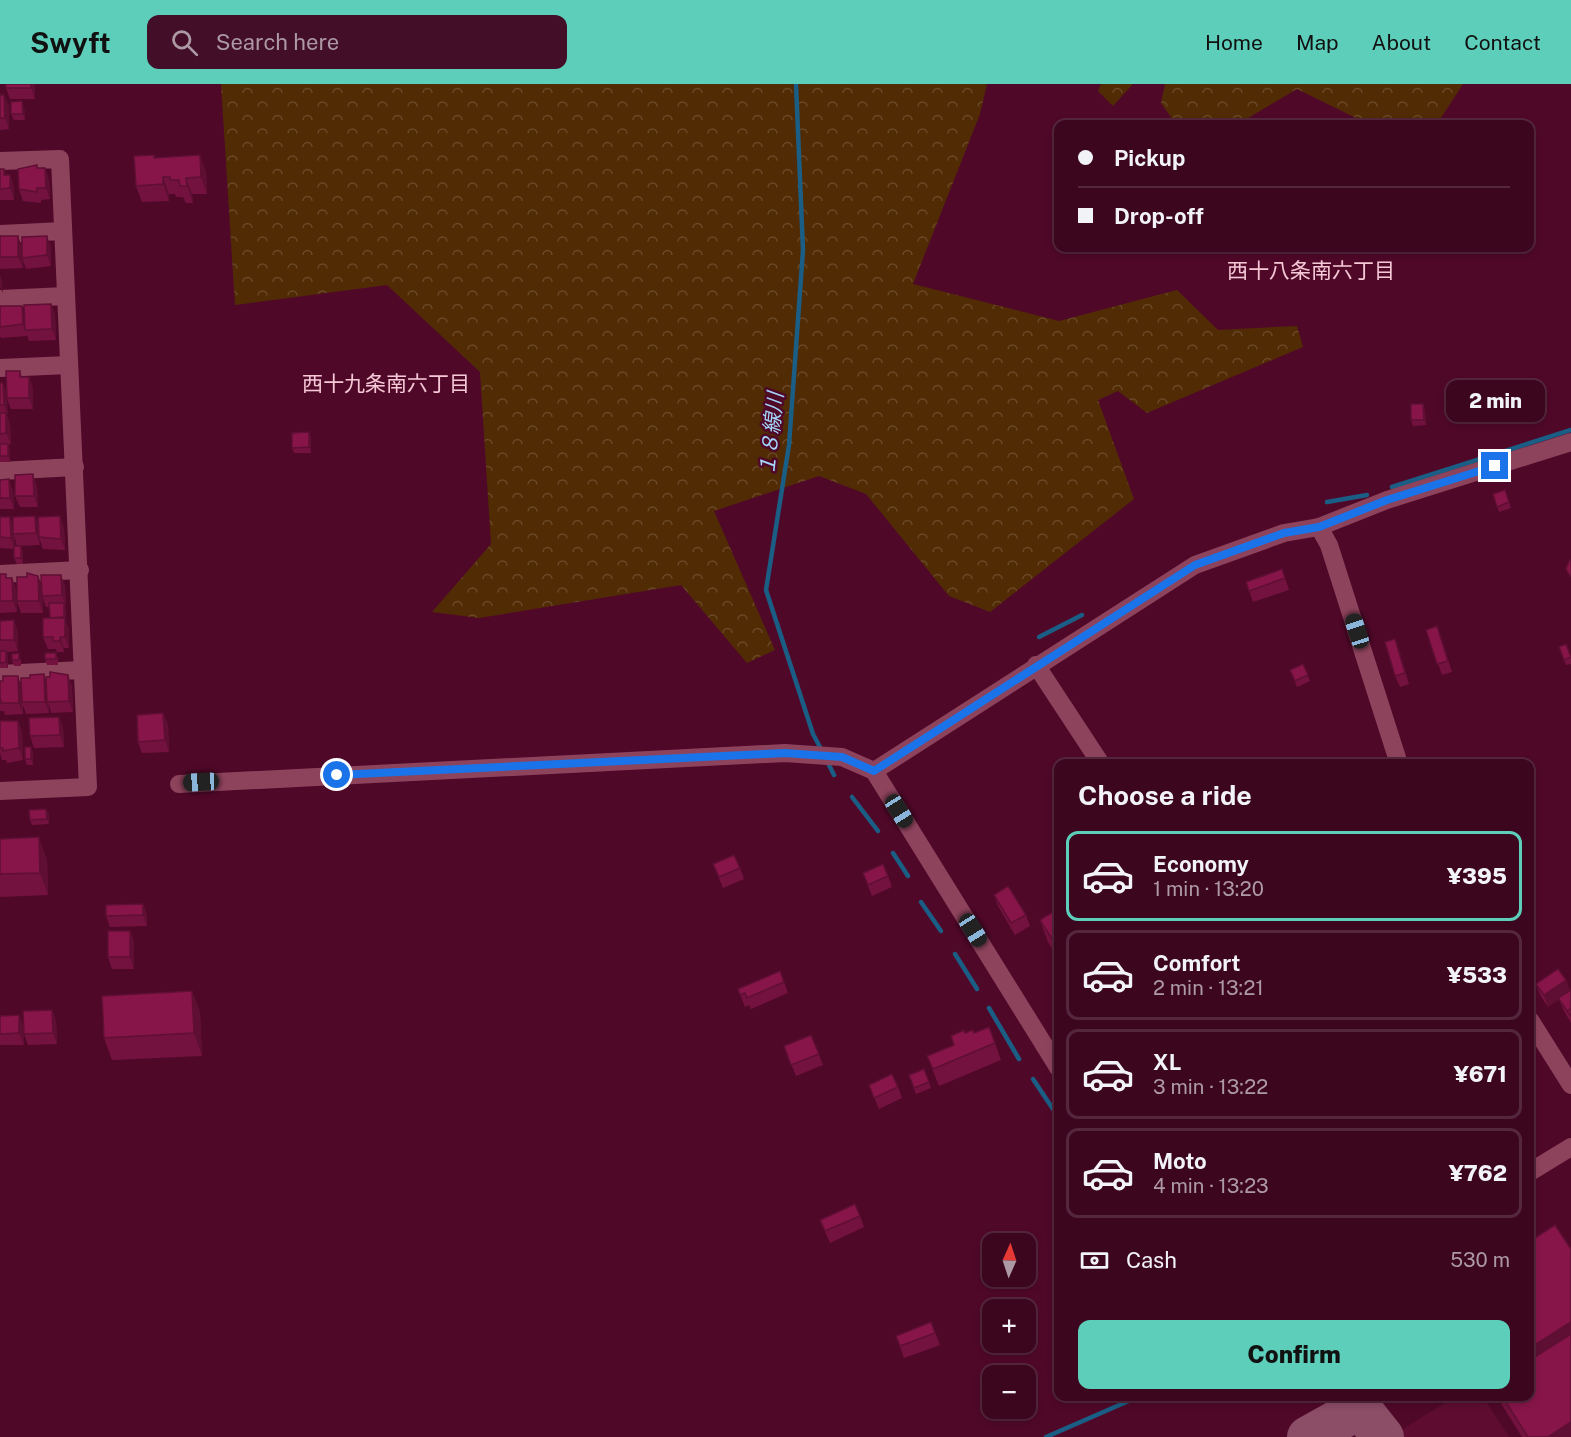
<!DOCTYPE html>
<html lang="en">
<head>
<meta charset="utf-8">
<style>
  body { margin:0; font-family:"Public Sans","Noto Sans JP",sans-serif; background:#430f28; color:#f1f3f6; height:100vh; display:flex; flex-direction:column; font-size:22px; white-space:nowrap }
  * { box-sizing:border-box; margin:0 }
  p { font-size:20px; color:#ac99a4 }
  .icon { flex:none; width:33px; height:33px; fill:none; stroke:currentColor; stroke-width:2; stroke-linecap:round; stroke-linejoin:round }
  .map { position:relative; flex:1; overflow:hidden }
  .drawer { position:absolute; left:1054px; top:675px; width:480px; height:642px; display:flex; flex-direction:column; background:#3c061f; border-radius:12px; box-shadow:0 3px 9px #0003,0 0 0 2px #55273d }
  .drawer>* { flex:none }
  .top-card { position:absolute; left:1054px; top:36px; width:480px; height:132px; border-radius:12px; box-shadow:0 3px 9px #0003,0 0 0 2px #55273d; display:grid; align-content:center; height:132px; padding:0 24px; background:#3c061f }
  .needle { width:39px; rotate:3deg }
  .buttons { position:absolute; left:982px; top:1149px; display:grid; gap:12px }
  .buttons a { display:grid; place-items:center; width:54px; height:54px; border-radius:12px; background:#3c061f; box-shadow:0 3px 9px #0003,0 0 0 2px #55273d; font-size:30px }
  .end { position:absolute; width:27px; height:27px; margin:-14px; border:8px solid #1a73e8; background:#fff; box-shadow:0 0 0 3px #fff }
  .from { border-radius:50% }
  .bubble { position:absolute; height:42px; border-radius:12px; background:#3c061f; box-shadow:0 3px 9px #0003,0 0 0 2px #55273d; font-size:20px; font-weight:800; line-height:42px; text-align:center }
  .car { position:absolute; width:18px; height:36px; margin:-18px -9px; border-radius:8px; box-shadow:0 0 4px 2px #0007; background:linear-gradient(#222 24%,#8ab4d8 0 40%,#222 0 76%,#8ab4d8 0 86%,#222 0) }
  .top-card b { display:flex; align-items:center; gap:21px; height:57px; font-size:22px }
  .top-card b+b { border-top:2px solid #55273d }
  .top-card i { width:15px; height:15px; background:#f1f3f6 }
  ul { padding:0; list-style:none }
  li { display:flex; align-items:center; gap:18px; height:90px; margin:0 12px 9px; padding:0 12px; border:3px solid #55273d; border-radius:12px }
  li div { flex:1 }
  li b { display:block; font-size:22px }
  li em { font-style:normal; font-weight:800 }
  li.selected { border-color:#5cceba }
  li>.icon { width:54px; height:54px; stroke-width:1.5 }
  h2 { padding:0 24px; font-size:27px; line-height:72px }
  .pay { display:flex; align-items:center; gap:15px; height:66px; padding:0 24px; font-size:22px }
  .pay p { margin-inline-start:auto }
  .action { display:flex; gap:12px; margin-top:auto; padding:12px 24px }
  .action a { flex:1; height:69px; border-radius:12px; background:#5cceba; color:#111; font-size:24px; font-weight:800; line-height:69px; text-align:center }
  header { display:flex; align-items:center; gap:36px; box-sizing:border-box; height:84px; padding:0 30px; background:#5cceba; color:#111 }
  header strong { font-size:28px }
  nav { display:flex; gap:33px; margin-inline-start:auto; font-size:21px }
  .search { width:420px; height:54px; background:#430f28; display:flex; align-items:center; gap:15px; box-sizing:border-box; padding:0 21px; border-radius:12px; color:#ac99a4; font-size:22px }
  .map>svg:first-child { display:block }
</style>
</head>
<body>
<header>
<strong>Swyft</strong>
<div class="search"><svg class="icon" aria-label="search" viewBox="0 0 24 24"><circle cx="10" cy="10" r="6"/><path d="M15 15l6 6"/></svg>Search here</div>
<nav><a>Home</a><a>Map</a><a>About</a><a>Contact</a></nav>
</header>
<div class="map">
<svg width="1571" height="1353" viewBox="0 0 1571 1353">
  <defs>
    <pattern id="forest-crowns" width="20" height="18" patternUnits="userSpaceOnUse" patternTransform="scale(1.5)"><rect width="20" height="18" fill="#502b04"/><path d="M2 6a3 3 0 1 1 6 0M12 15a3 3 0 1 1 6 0" fill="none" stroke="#6a4828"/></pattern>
  </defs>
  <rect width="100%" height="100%" fill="#500829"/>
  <path fill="#5e0d31" d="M1455,1313H1483L1509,1353H1390Z"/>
  <g fill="url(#forest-crowns)">
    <path d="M221,0H987L980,30L913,200L1059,237L1177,206L1218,246L1297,242L1303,263L1147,329L1118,307L1098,316L1134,415L990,528L949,512L866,410L819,392L714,427L775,566L747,579L681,501L479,534L432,528L491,460L480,288L387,201L235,221Z"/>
    <path d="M1101,0H1133L1113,22L1098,7Z"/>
    <path d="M1165,0H1463L1437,40H1358V35L1297,5L1238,40L1175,39L1161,19Z"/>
  </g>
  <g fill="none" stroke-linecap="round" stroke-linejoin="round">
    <g stroke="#1b5e85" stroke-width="4.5">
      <path d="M796,0L803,166L789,361L766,506L813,650L822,667"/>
      <path d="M1392,403L1571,346"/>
      <path d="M1327,418L1367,411"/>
      <path d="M1039,553L1082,531"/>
      <path d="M827,677L834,691"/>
      <path d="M852,713L878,747"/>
      <path d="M893,769L908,792"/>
      <path d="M921,818L941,847"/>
      <path d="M955,870L977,905"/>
      <path d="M989,924L1019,975"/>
      <path d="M1033,995L1059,1034"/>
      <path d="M1046,1353L1140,1312"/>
    </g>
    <path stroke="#8c4d67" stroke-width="42" d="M1308,1353L1360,1324L1383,1353"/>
    <g stroke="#8e435d" stroke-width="18">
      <path d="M0,77L60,75L88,703L0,707"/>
      <path d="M0,150L63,147"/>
      <path d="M0,215L66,212"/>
      <path d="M0,284L69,281"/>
      <path d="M0,387L75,383"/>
      <path d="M1319,443L1329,461L1399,680"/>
      <path d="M0,490L80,486"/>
      <path d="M1036,581L1101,680"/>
      <path d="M0,590L82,586"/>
      <path d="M874,687L1195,481L1284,449L1319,443L1387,416L1571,358"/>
      <path d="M179,700L785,669L842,673L874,687L1059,985"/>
      <path d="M1530,936L1571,1001"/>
      <path d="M1530,1088L1571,1063"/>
    </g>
  </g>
  <g fill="#74123f">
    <path d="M35,0V15H10L6,4Z"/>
    <path d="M0,11L9,22V45L0,46Z"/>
    <path d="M24,23L25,36H14L11,30Z"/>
    <path d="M155,74L206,88L207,110H192L193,119H186L183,113H176L175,110H169V117L142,118L136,102Z"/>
    <path d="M0,85L6,91H10L14,103V116H0Z"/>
    <path d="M49,95L50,115L41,116V119L23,117L19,105Z"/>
    <path d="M0,152H18L22,163L23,184L0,185Z"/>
    <path d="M47,152L51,164V182L26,185L22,174Z"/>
    <path d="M51,220L55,231L56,256L29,257L27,250V252L1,254L0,251V222L25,229Z"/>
    <path d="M20,287L22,293H29L33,304V325H11L7,315V332L10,340L11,360L8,361L10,366V378H0V299L7,309Z"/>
    <path d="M1423,320L1425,326L1426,341L1413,342L1411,336Z"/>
    <path d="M309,348L311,354V369H294L292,364Z"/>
    <path d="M0,396L13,407L14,425H0Z"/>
    <path d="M37,402L38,423H20L15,412Z"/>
    <path d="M1505,406L1511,424L1499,428L1493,410Z"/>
    <path d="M35,432L39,443L64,444L65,466L43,465L39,453L40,461L17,462L15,454V462L23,468V480H17L14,474V465L0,464V433H10L13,441Z"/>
    <path d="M1282,485L1289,506L1253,518L1246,498Z"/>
    <path d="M0,490L7,494H12L16,505L17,528L0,529Z"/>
    <path d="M61,491L65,502L66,522H65L66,538L69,545V564H64V568H57L56,565H48L43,553L50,534V523H46L43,514V529H21L17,517L27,493L41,500Z"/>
    <path d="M0,537L18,548V567L6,568L8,572V584H0Z"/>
    <path d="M1437,542L1452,588L1442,591L1426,546Z"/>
    <path d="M1566,560L1571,574V580L1566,581L1559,563Z"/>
    <path d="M1399,566L1409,600L1400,603L1395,592Z"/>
    <path d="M56,569L58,575V581H47L45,575Z"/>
    <path d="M21,575V582H14L12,576Z"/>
    <path d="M1303,580L1310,597L1297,603L1290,586Z"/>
    <path d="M68,591L72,603L73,628L51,629L49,621V629L26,630L23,621V630L5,631L4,627H0V597L21,601L46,597Z"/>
    <path d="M163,629L168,641L169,668L142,669L138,658Z"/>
    <path d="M59,633L63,644L64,663L34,664L30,652Z"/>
    <path d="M0,637H18L22,648L23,676L7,679L6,676H2L0,669Z"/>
    <path d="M31,663L33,669V681H27L25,675Z"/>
    <path d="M49,730V740L32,741L30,736Z"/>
    <path d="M0,755L47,776L48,811L0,813Z"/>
    <path d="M713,780L740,784L744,795L723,804Z"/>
    <path d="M863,789L888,792L892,803L872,812Z"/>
    <path d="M994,811L1026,831L1030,842L1015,851L998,822Z"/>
    <path d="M143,820L147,831V842L110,843L106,832Z"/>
    <path d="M1059,824V876L1048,858L1040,836Z"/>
    <path d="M130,847L134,858V885H112L108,873Z"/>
    <path d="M1566,896L1570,907L1571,906V939L1563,925L1559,915L1548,923L1540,911L1536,900Z"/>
    <path d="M784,898L788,909L751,925L749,921L745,923L738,905Z"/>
    <path d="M192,907L200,929L202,972L112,976L104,954Z"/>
    <path d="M52,926L56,937L57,960L28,961L24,950Z"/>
    <path d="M19,931L23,942L24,961H0V932Z"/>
    <path d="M974,949L995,959L1001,976L939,1002L927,972L954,961Z"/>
    <path d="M811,951L823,981L796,992L784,962Z"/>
    <path d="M924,985L931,1004L916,1010L909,991Z"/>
    <path d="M869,1001L898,1003L902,1014L879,1025Z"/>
    <path d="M860,1132L864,1143L830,1159L820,1136Z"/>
    <path d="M931,1238L940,1261L904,1274L896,1252Z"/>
    <path d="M1499,1312H1530L1571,1353H1522L1502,1321Z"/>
  </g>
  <g fill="#5e0f33">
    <path d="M31,0H35V15L31,4Z"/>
    <path d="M4,11L9,22V45L5,34Z"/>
    <path d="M22,17L24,23L25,36L23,30Z"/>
    <path d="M200,71L206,88L207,110L201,93Z"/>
    <path d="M45,84L49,95L50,115L46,104Z"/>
    <path d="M10,91L14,103V116L10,104Z"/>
    <path d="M163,93L169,110V117L163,100Z"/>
    <path d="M186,94L192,110L193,119L187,102Z"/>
    <path d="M18,152L22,163L23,184L18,173Z"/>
    <path d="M47,152L51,164V182L47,171Z"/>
    <path d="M0,191L2,196L3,209L0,203Z"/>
    <path d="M51,220L55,231L56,256L52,245Z"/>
    <path d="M22,222L26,233L25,246L27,252L23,240Z"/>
    <path d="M29,293L33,304V325L29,314Z"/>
    <path d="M3,299L7,310L8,332L4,321Z"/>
    <path d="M1423,320L1425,326L1426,341L1424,336Z"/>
    <path d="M6,329L10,340L11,360L6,349Z"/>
    <path d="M309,348L311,354V369L309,363Z"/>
    <path d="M8,360L10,366V378L8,372Z"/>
    <path d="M33,390L37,402L38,423L34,412Z"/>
    <path d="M9,395L13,407L14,425L10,414Z"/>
    <path d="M35,432L39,443L40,461L36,449Z"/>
    <path d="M60,432L64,444L65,466L61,455Z"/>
    <path d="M10,433L14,444L13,450L15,454V465L11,454Z"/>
    <path d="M21,462L23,468V480L21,474Z"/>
    <path d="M61,491L65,502L66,522L62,511Z"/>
    <path d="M38,492L43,503L42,512L43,514V529L39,517Z"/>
    <path d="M12,494L16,505L17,528L13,517Z"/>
    <path d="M64,519L66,524V538L69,545V564L65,553Z"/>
    <path d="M14,536L18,548V567L14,556Z"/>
    <path d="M60,553L64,564V568L60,557Z"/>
    <path d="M1395,555L1399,566L1409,600L1405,589Z"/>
    <path d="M6,567L8,572V584L6,578Z"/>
    <path d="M44,590L48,602L47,618L49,621V629L45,618Z"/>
    <path d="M68,591L72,603L73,628L69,617Z"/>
    <path d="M18,592L22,603V618L23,630L19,619Z"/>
    <path d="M163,629L168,641L169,668L165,656Z"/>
    <path d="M59,633L63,644L64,663L60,651Z"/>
    <path d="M18,637L22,648L23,676L19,664Z"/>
    <path d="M31,663L33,669V681L31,675Z"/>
    <path d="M46,725L49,730V740L47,735Z"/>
    <path d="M39,753L47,776L48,811L40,789Z"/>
    <path d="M143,820L147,831V842L143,831Z"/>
    <path d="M130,847L134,858V885L130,873Z"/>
    <path d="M1566,896L1570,908L1548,923L1544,911Z"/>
    <path d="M192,907L200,929L202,972L194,949Z"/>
    <path d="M52,926L56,937L57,960L53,949Z"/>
    <path d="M19,931L23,942L24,961L19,949Z"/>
    <path d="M1571,1238V1265L1530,1280V1264Z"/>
    <path d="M1571,1338V1353H1548Z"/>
  </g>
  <g fill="#871549" stroke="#5e0f33" stroke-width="1.5">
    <rect x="6" y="0" width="25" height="4"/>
    <path d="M0,11H4L5,34H0Z"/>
    <path d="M22,17L23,30H11V18Z"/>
    <path d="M154,71V74L200,71L201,93L186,94L187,102H180L179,96H170V93H163V100L136,102L134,72Z"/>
    <path d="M37,81V84H45L46,104H37V108L19,105L18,85Z"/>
    <path d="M0,85H4V91H10V104L0,105Z"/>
    <rect x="0" y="152" width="18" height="21"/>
    <path d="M47,152V171L22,174V153Z"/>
    <path d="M51,220L52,245L25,246L24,221Z"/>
    <path d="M0,222H22L23,240L0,243Z"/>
    <path d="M6,287H20V293H29V314H7Z"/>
    <path d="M0,299H3L4,321H0Z"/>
    <path d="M1411,320H1423L1424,336H1411Z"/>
    <path d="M0,329H6V349L0,350Z"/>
    <path d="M309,348V363L292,364V349Z"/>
    <rect x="0" y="360" width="8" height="12"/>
    <path d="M33,390L34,412H15V391Z"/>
    <path d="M9,395L10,414H0V396Z"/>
    <path d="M1505,406L1509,418L1497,423L1493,410Z"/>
    <path d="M35,432L36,449L13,450V433Z"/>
    <path d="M60,432L61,455L39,453L38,433Z"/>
    <path d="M0,433H10L11,454L0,453Z"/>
    <rect x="14" y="462" width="7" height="12"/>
    <path d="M1571,476V492H1570L1566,485L1569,477Z"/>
    <path d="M1282,485L1285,494L1249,507L1246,498Z"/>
    <path d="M27,489L38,492L39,517H17V493H27Z"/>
    <path d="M0,490H6V494H12L13,517H0Z"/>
    <path d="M41,491H61L62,511L42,512Z"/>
    <path d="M49,519H64V533L50,534Z"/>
    <path d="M43,534H65V553H60V557H53V553H43Z"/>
    <path d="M14,536V556H0V537Z"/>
    <path d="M1437,542L1448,577L1437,580L1426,546Z"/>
    <path d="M1395,555L1405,589L1395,592L1385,558Z"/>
    <path d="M1566,560L1571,573L1564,576L1559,563Z"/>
    <path d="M0,567H6V578L0,579Z"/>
    <path d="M19,569V576H12V570Z"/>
    <rect x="45" y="569" width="11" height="6"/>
    <path d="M1303,580L1308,591L1295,597L1290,586Z"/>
    <path d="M50,588L68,591L69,617L47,618L46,593H50Z"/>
    <path d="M44,590L45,618H22L21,594H30V591Z"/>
    <path d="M3,592H18L19,619H1V616H0V597H3Z"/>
    <path d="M163,629L165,656L138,658L137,631Z"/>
    <path d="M59,633L60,651L30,652L29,634Z"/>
    <path d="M0,637H18L19,664L3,667V664H0Z"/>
    <rect x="25" y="663" width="6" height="12"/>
    <path d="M46,725L47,735L30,736L29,726Z"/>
    <path d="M39,753L40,789L0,790V755Z"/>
    <path d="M734,771L740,784L719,793L713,780Z"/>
    <path d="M883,780L888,792L868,801L863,789Z"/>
    <path d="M1008,802L1026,831L1011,839L994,811Z"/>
    <path d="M143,820V831L106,832V821Z"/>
    <path d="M1059,824V866L1040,836Z"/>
    <rect x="108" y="847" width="22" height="26"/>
    <path d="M1558,885L1566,896L1544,911L1536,900Z"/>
    <path d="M780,887L784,898L747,914L745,909L740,911L738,905Z"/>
    <path d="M1571,906V925L1567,927L1558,914Z"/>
    <path d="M192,907L194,949L104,954L102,912Z"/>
    <path d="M1571,925V932L1567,927Z"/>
    <path d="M52,926L53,949L24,950L23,927Z"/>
    <path d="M19,931V949L0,950V932Z"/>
    <path d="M989,943L995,959L933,985L927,972L954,961L951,952L964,946L965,949L973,946L974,949Z"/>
    <path d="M811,951L819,970L791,981L784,962Z"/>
    <path d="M924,985L929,998L914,1004L909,991Z"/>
    <path d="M892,990L898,1003L874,1014L869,1001Z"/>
    <path d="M855,1120L860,1132L825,1147L820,1136Z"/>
    <path d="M1555,1141L1571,1165V1238L1530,1264V1157Z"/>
    <path d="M931,1238L935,1249L900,1262L896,1252Z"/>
    <path d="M1571,1250V1338L1548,1353H1528L1502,1312H1530V1276Z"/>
  </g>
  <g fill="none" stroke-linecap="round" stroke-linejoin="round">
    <path stroke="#1a73e8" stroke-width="8" d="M337,691L785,669L842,673L874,687L1195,481L1284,449L1319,443L1387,416L1495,382"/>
  </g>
  <g text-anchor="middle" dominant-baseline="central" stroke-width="5" stroke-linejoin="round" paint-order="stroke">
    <g font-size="21" fill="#f5c8d5" stroke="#500829">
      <text x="1311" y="186">西十八条南六丁目</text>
      <text x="386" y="299">西十九条南六丁目</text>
    </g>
    <g font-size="21" font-style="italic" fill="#a4d6fb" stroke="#500829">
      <text transform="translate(771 350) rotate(-84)">１８線川</text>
    </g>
  </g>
</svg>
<div class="buttons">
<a><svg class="needle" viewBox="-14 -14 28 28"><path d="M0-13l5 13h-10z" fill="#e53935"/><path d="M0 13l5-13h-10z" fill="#ac99a4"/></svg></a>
<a>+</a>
<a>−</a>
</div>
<i class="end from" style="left:337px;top:691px"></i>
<i class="end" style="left:1495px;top:382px"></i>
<div class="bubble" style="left:1446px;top:296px;width:99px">2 min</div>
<i class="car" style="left:1357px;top:547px;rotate:342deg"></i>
<i class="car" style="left:201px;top:698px;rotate:267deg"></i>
<i class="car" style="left:899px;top:727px;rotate:148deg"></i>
<i class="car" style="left:973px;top:846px;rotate:148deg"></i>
<div class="top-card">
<b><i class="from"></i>Pickup</b>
<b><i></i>Drop-off</b>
</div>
<section class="drawer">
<h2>Choose a ride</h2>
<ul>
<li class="selected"><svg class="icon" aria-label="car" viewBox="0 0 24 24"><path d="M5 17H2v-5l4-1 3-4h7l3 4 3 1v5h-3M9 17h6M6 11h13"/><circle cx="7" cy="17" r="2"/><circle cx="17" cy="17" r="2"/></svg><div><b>Economy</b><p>1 min · 13:20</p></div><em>¥395</em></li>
<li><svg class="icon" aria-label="car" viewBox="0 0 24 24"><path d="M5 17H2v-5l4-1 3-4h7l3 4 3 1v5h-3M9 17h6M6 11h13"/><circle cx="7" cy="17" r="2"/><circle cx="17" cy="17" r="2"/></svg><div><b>Comfort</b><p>2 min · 13:21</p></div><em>¥533</em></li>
<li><svg class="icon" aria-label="car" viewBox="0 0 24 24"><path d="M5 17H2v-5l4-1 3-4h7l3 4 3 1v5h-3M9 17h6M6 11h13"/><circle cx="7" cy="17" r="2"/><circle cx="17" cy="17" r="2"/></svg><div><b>XL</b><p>3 min · 13:22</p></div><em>¥671</em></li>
<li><svg class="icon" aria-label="car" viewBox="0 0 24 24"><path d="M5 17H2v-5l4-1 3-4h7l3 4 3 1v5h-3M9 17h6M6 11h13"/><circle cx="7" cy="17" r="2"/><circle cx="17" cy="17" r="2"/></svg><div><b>Moto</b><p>4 min · 13:23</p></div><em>¥762</em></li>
</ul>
<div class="pay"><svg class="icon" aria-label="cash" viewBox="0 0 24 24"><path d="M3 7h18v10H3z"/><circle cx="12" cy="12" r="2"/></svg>Cash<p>530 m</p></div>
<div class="action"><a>Confirm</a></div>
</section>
</div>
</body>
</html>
